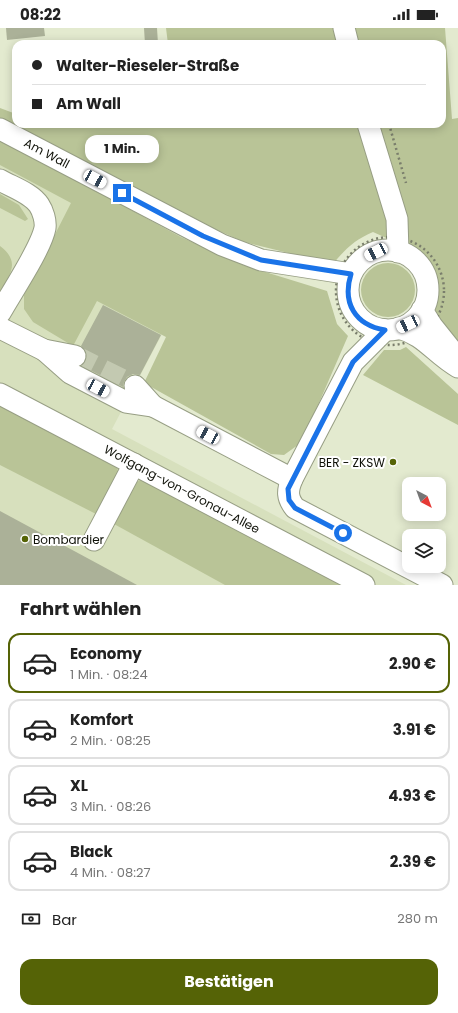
<!DOCTYPE html>
<html lang="de">
<head>
<meta charset="utf-8">
<style>
  body { margin:0; font-family:Poppins,sans-serif; background:#f2f2f2; color:#222; height:100vh; display:flex; flex-direction:column; font-size:15px; white-space:nowrap }
  * { box-sizing:border-box; margin:0 }
  p { font-size:13px; color:#767676 }
  .icon { flex:none; width:22px; height:22px; fill:none; stroke:currentColor; stroke-width:2; stroke-linecap:round; stroke-linejoin:round }
  .map { position:relative; height:557px; overflow:hidden }
  .panel { display:flex; flex-direction:column; background:#fff; flex:1 }
  .panel>* { flex:none }
  .top-card { position:absolute; left:12px; top:12px; width:434px; height:88px; border-radius:12px; box-shadow:0 2px 10px #0003; display:grid; align-content:center; height:88px; padding:0 20px; background:#fff }
  .needle { width:26px; rotate:139deg }
  .fabs { position:absolute; left:402px; top:449px; display:grid; gap:8px }
  .fabs a { display:grid; place-items:center; width:44px; height:44px; border-radius:8px; background:#fff; box-shadow:0 2px 10px #0003; font-size:20px }
  .end { position:absolute; width:18px; height:18px; margin:-9px; border:5px solid #1a73e8; background:#fff; box-shadow:0 0 0 2px #fff }
  .from { border-radius:50% }
  .bubble { position:absolute; height:28px; border-radius:12px; background:#fff; box-shadow:0 2px 10px #0003; font-size:13px; font-weight:700; line-height:28px; text-align:center }
  .car { position:absolute; width:12px; height:24px; margin:-12px -6px; border-radius:5px; box-shadow:0 0 3px 1px #0007; background:linear-gradient(#fff 24%,#345 0 40%,#fff 0 76%,#345 0 86%,#fff 0) }
  .top-card b { display:flex; align-items:center; gap:14px; height:38px; font-size:15px }
  .top-card b+b { border-top:1px solid #e0e0e0 }
  .top-card i { width:10px; height:10px; background:#222 }
  ul { padding:0; list-style:none }
  li { display:flex; align-items:center; gap:12px; height:60px; margin:0 8px 6px; padding:0 12px; border:2px solid #e0e0e0; border-radius:12px }
  li div { flex:1 }
  li b { display:block; font-size:15px }
  li em { font-style:normal; font-weight:700 }
  li.selected { border-color:#556306 }
  li>.icon { width:36px; height:36px; stroke-width:1.5 }
  h2 { padding:0 20px; font-size:18px; line-height:48px }
  .pay { display:flex; align-items:center; gap:10px; height:44px; padding:0 20px; font-size:15px }
  .pay p { margin-inline-start:auto }
  .action { display:flex; gap:8px; margin-top:auto; padding:8px 20px }
  .action a { flex:1; height:46px; border-radius:12px; background:#556306; color:#fff; font-size:16px; font-weight:700; line-height:46px; text-align:center }
  .status { display:flex; justify-content:space-between; align-items:center; height:28px; padding:0 20px; background:#fff; direction:ltr }
  .status svg { height:11px; fill:currentColor }
  .map>svg:first-child { display:block }
</style>
</head>
<body>
<div class="status"><b>08:22</b><svg viewBox="0 0 49 12"><path d="M0 12V9h3v3zM5 12V6h3v6zM10 12V3h3v9zM15 12V0h3v12zM26 1h20v11H26zM47 4h2v5h-2z"/></svg></div>
<div class="map">
<svg width="458" height="557" viewBox="0 0 458 557">
  <rect width="100%" height="100%" fill="#e3eacf"/>
  <path fill="#d7e0bd" d="M0,131L166,217L162,306L112,401L406,557H0Z"/>
  <g fill="#b9c497">
    <path d="M166,0H445L452,91L458,90V322L435,286L438,265L422,234L402,217L373,204C356,211 345,221 333,236L244,214L193,191L0,92V80L16,86V96H442V16H168Z"/>
    <path d="M0,111L181,209L243,237L327,263L337,296L348,308L302,414L284,427L271,426L144,355L166,309L97,273L73,318L33,294L24,281V267L71,175L0,137Z"/>
    <path d="M0,166L19,177L28,191L25,193L0,180Z"/>
    <path d="M0,218C21,234 10,246 0,265Z"/>
    <circle cx="388" cy="262" r="27"/>
    <path d="M406,319L458,366V397L363,347L384,322H400Z"/>
    <path d="M0,375L117,437L119,450L96,486L0,437Z"/>
    <path d="M144,449L347,557H225L114,496L133,457Z"/>
  </g>
  <g fill="#abb198">
    <path d="M6,0H44L45,8L7,12Z"/>
    <path d="M144,0H157L158,16H145Z"/>
    <path d="M103,277L161,307L140,347L133,346L127,349L124,354L123,359L82,338L87,330L86,324L81,318Z"/>
    <path d="M0,483L102,538L137,557H0Z"/>
  </g>
  <g fill="none" stroke-linecap="round" stroke-linejoin="round">
    <path stroke="#c3c9b1" stroke-width="21" stroke-dasharray="21 10" stroke-linecap="butt" d="M75,328L135,358"/>
    <g stroke="#979e84" stroke-width="23">
      <g id="minor">
        <path d="M344,0L348,16"/>
        <path d="M368,96L397,191L398,224"/>
        <path d="M0,101L222,217L261,232L351,246"/>
        <path d="M0,152C12,159 31,165 39,177C43,183 46,193 45,200C41,221 11,265 0,285"/>
        <circle cx="388" cy="262" r="40"/>
        <path d="M422,282L432,298L452,323"/>
        <path d="M0,300L44,322"/>
        <path d="M399,300C425,307 435,326 458,339"/>
        <path d="M385,302L353,334L292,451C287,463 287,470 295,480L442,557"/>
        <path d="M75,328L44,322L70,345L126,374L153,378L135,358"/>
        <path d="M0,366L364,557"/>
        <path d="M153,378L292,451"/>
        <path d="M94,512L134,436"/>
      </g>
    </g>
    <g stroke="#7a7e6c" stroke-width="2.5" stroke-dasharray="2 3" stroke-linecap="butt">
      <path d="M389,96L406,155"/>
      <circle cx="390" cy="263" r="54"/>
    </g>
    <use href="#minor" stroke="#fff" stroke-width="21"/>
  </g>
  <g fill="none" stroke-linecap="round" stroke-linejoin="round">
    <path stroke="#1a73e8" stroke-width="5" d="M122,165L203,208L261,232L351,246C342,275 355,297 385,302L353,334L288,461L289,472L295,480L343,505"/>
  </g>
  <g fill="#556306" stroke="#fff" stroke-width="1.5">
    <circle cx="393" cy="434" r="4"/>
    <circle cx="25" cy="511" r="4"/>
  </g>
  <g text-anchor="middle" dominant-baseline="central" stroke-width="4" stroke-linejoin="round" paint-order="stroke">
    <g font-size="12" fill="#0f1108" stroke="#fff">
      <text transform="translate(47 125) rotate(28)">Am Wall</text>
      <text transform="translate(182 461) rotate(28)">Wolfgang-von-Gronau-Allee</text>
    </g>
    <g font-size="12" fill="#0f1108" stroke="#fff" text-anchor="end">
      <text x="385" y="434">BER - ZKSW</text>
      <text x="33" y="511" text-anchor="start">Bombardier</text>
    </g>
  </g>
</svg>
<div class="fabs">
<a><svg class="needle" viewBox="-14 -14 28 28"><path d="M0-13l5 13h-10z" fill="#e53935"/><path d="M0 13l5-13h-10z" fill="#767676"/></svg></a>
<a><svg class="icon" aria-label="layers" viewBox="0 0 24 24"><path d="M12 4l9 5-9 5-9-5zM3 14l9 5 9-5"/></svg></a>
</div>
<i class="end from" style="left:343px;top:505px"></i>
<i class="end" style="left:122px;top:165px"></i>
<div class="bubble" style="left:85px;top:107px;width:74px">1 Min.</div>
<i class="car" style="left:95px;top:151px;rotate:118deg"></i>
<i class="car" style="left:376px;top:224px;rotate:243deg"></i>
<i class="car" style="left:408px;top:296px;rotate:245deg"></i>
<i class="car" style="left:98px;top:360px;rotate:118deg"></i>
<i class="car" style="left:208px;top:407px;rotate:298deg"></i>
<div class="top-card">
<b><i class="from"></i>Walter-Rieseler-Straße</b>
<b><i></i>Am Wall</b>
</div>
</div>
<section class="panel">
<h2>Fahrt wählen</h2>
<ul>
<li class="selected"><svg class="icon" aria-label="car" viewBox="0 0 24 24"><path d="M5 17H2v-5l4-1 3-4h7l3 4 3 1v5h-3M9 17h6M6 11h13"/><circle cx="7" cy="17" r="2"/><circle cx="17" cy="17" r="2"/></svg><div><b>Economy</b><p>1 Min. · 08:24</p></div><em>2.90 €</em></li>
<li><svg class="icon" aria-label="car" viewBox="0 0 24 24"><path d="M5 17H2v-5l4-1 3-4h7l3 4 3 1v5h-3M9 17h6M6 11h13"/><circle cx="7" cy="17" r="2"/><circle cx="17" cy="17" r="2"/></svg><div><b>Komfort</b><p>2 Min. · 08:25</p></div><em>3.91 €</em></li>
<li><svg class="icon" aria-label="car" viewBox="0 0 24 24"><path d="M5 17H2v-5l4-1 3-4h7l3 4 3 1v5h-3M9 17h6M6 11h13"/><circle cx="7" cy="17" r="2"/><circle cx="17" cy="17" r="2"/></svg><div><b>XL</b><p>3 Min. · 08:26</p></div><em>4.93 €</em></li>
<li><svg class="icon" aria-label="car" viewBox="0 0 24 24"><path d="M5 17H2v-5l4-1 3-4h7l3 4 3 1v5h-3M9 17h6M6 11h13"/><circle cx="7" cy="17" r="2"/><circle cx="17" cy="17" r="2"/></svg><div><b>Black</b><p>4 Min. · 08:27</p></div><em>2.39 €</em></li>
</ul>
<div class="pay"><svg class="icon" aria-label="cash" viewBox="0 0 24 24"><path d="M3 7h18v10H3z"/><circle cx="12" cy="12" r="2"/></svg>Bar<p>280 m</p></div>
<div class="action"><a>Bestätigen</a></div>
</section>
</body>
</html>
